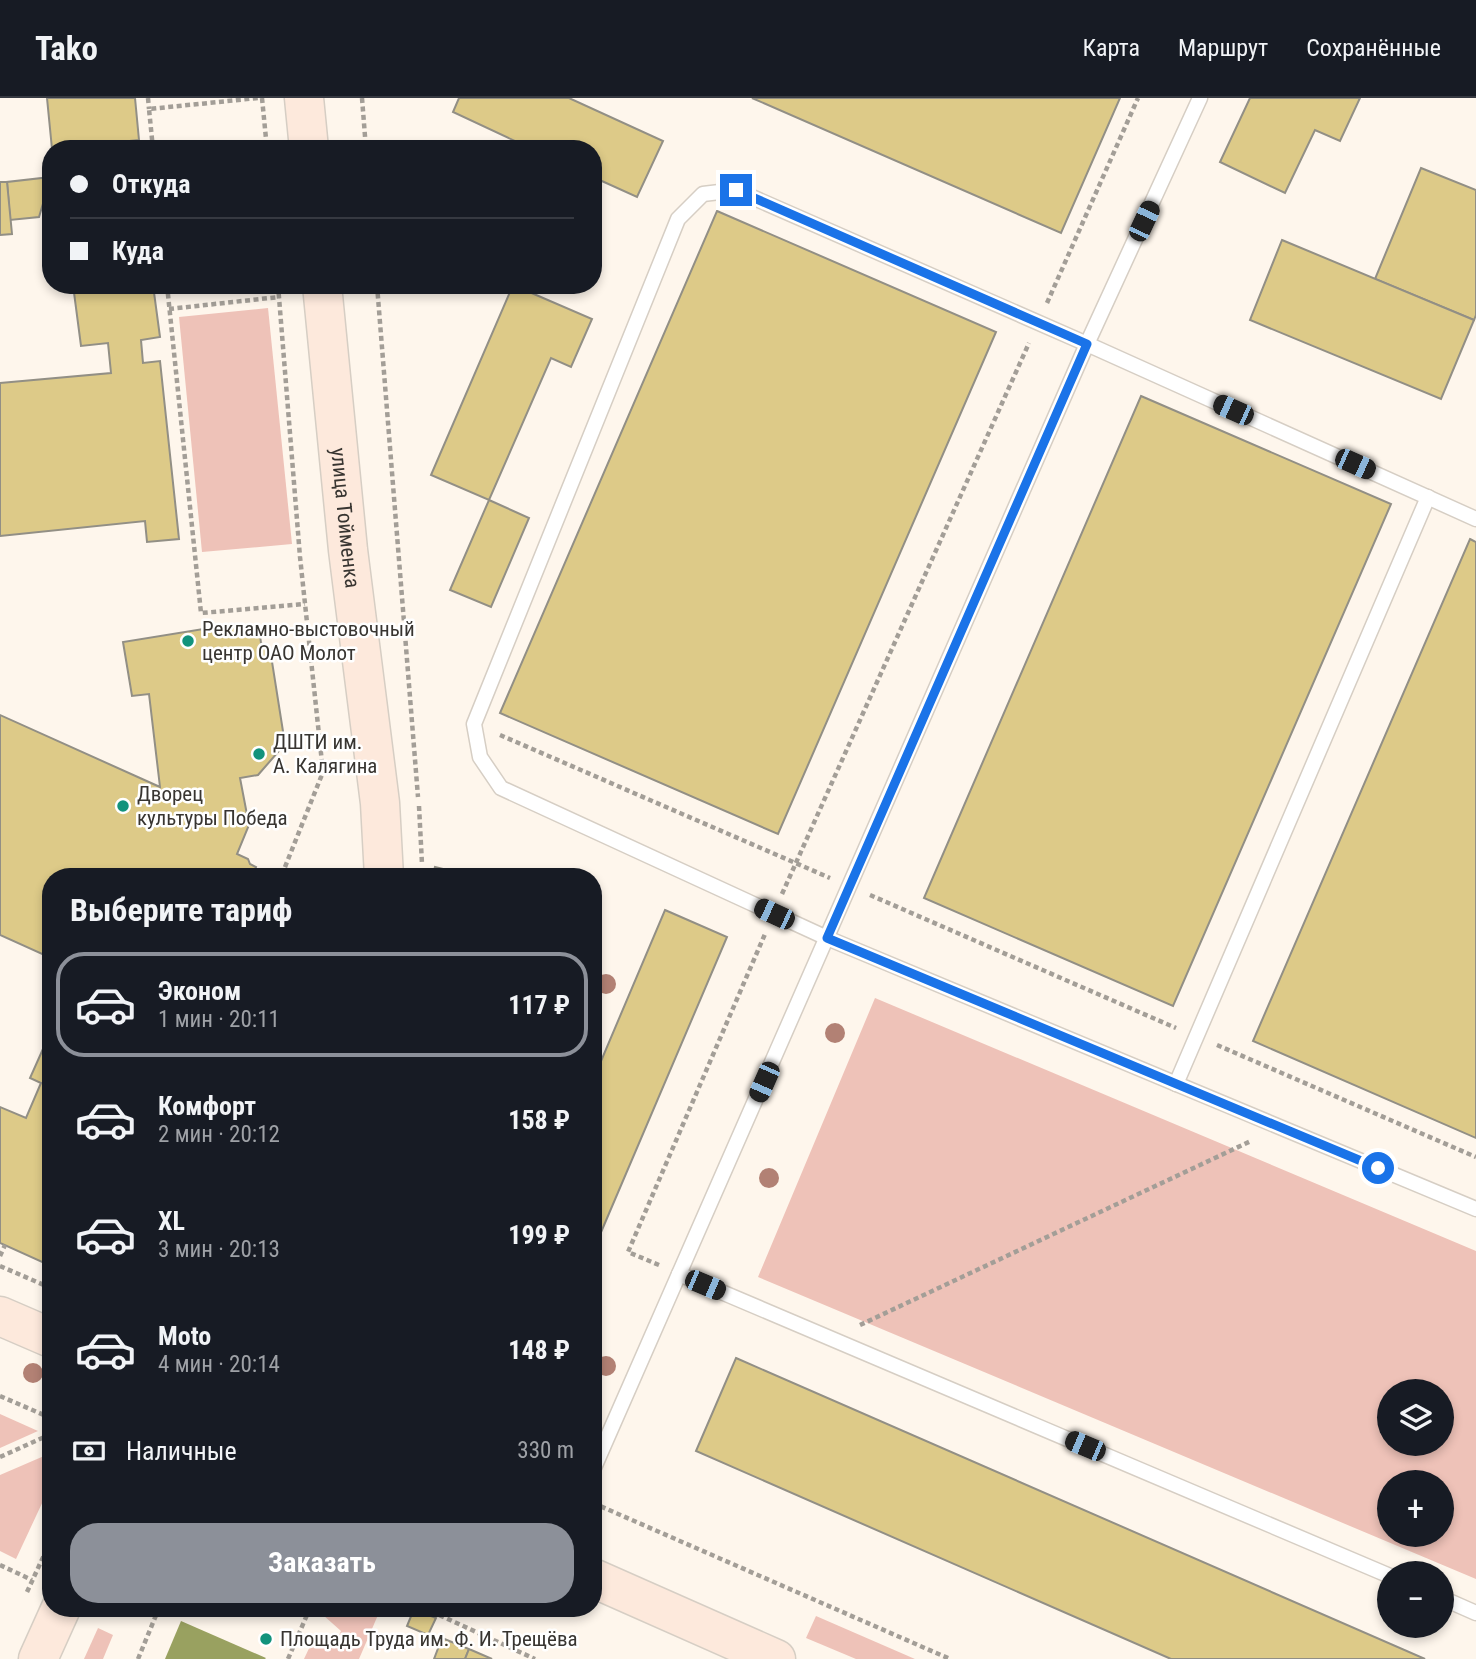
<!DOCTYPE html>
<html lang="ru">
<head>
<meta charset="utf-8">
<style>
  body { margin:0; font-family:"Roboto Condensed",sans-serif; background:#242831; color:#f1f3f6; height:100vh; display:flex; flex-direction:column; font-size:26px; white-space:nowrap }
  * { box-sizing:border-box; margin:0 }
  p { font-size:23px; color:#9ea1a6 }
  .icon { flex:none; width:38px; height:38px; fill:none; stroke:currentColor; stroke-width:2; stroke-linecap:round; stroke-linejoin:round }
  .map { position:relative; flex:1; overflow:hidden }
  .drawer { position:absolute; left:42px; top:770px; width:560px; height:749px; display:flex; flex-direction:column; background:#171b24; border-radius:28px; box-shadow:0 4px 10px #0003 }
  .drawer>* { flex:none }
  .top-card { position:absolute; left:42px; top:42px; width:560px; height:154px; border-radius:28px; box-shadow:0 4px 10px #0003; display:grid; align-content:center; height:154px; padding:0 28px; background:#171b24 }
  .tools { position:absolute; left:1377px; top:1281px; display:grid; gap:14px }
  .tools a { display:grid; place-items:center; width:77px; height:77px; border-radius:50%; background:#171b24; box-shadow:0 4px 10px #0003; font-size:35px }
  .end { position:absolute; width:32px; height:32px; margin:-16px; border:9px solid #1a73e8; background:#fff; box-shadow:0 0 0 4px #fff }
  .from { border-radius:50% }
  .car { position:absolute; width:21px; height:42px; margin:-21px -10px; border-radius:9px; box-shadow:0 0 5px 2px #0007; background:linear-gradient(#222 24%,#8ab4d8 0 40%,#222 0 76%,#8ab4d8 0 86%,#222 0) }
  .top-card b { display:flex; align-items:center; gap:24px; height:66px; font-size:26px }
  .top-card b+b { border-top:2px solid #363941 }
  .top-card i { width:18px; height:18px; background:#f1f3f6 }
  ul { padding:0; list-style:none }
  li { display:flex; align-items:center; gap:21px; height:105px; margin:0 14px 10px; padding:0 14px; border:4px solid transparent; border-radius:28px }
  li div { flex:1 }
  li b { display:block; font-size:26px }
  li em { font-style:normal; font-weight:700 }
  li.current { border-color:#8c9099 }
  li>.icon { width:63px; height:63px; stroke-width:1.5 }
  h2 { padding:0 28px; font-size:32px; line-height:84px }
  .pay { display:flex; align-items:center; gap:18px; height:77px; padding:0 28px; font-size:26px }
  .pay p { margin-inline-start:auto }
  .button { display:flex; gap:14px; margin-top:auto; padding:14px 28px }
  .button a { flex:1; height:80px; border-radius:28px; background:#8c9099; color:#fff; font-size:28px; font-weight:700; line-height:80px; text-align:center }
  header { display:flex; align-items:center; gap:42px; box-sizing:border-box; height:98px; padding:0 35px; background:#171b24; border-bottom:2px solid #363941 }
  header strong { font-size:33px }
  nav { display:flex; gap:38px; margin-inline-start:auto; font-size:24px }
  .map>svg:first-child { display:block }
</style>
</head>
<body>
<header>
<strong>Tako</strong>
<nav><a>Карта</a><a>Маршрут</a><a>Сохранённые</a></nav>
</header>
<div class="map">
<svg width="1476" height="1561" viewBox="0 0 1476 1561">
  <rect width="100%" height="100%" fill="#fef6ec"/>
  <g fill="#eec2b8" fill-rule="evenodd">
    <path d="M268,210L292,446L202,454L179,219Z"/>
    <path d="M875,900L1476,1153V1481L758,1179ZM1390,1293H1442V1346H1390ZM1390,1384H1442V1437H1390Z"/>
    <path d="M0,1316L38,1333L0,1350Z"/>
    <path d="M51,1355V1386L16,1461L0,1453V1377Z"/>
    <path d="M326,1510H381L359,1561H304L312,1544L335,1546L341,1533L323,1517Z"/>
    <path d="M816,1518L915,1561H856L806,1540Z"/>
    <path d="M98,1530L113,1537L103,1561H84Z"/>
  </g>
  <path fill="#99a160" d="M181,1523L266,1560L265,1561H165Z"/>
  <g fill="#ddca88" stroke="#928f85" stroke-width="2">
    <path d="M47,0H135L139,42L52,51Z"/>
    <path d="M459,0H569L663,43L637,99L593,79V51H532L453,14Z"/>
    <path d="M752,0H1120L1061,135Z"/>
    <path d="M1250,0H1360L1340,43L1315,32L1285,95L1220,64Z"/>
    <path d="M1421,70L1476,92V217L1474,222L1375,181Z"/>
    <path d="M51,79L39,119L10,122L7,84Z"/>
    <path d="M0,84H7L12,136L0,137Z"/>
    <path d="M717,113L996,234L778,736L500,615Z"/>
    <path d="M1282,142L1474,222L1441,301L1250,222Z"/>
    <path d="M73,187H153L160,239L141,242L143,265L160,263L179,441L147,444L145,423L0,438V285L111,275L108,245L81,248Z"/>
    <path d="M513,187L592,221L571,269L551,260L489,402L431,377Z"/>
    <path d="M1141,298L1391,406L1173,908L924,800Z"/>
    <path d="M489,402L529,420L491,509L450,492Z"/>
    <path d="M1470,441L1476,444V1040L1253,943Z"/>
    <path d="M234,526L244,532L259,529L261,545L270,551L285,646L258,677L240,680L249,727L237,756L248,761L250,766L256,769L254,775L255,779H51V860L0,837V617L160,689L149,596L132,598L123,544Z"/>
    <path d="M435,769L463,776L462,779H432Z"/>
    <path d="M665,812L727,839L593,1153V982Z"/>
    <path d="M51,933V1168L0,1145V1009L26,1020L41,985L30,980Z"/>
    <path d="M736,1260L1425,1561H1171L696,1353Z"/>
    <path d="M414,1511L436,1520L428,1537L407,1528Z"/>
    <path d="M442,1540L469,1551L465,1561H434Z"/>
    <path d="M469,1551L492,1561H465Z"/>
  </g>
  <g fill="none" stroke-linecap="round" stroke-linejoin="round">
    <g stroke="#d6cec4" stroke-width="17">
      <g id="lane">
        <path d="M1476,421L1087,246L736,92L703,96L678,121L474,626L480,659L501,690L827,840L1476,1111"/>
        <path d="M1176,986L1428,399"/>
        <path d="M679,1176L1390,1478"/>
        <path d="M593,1372L1087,246L1200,0"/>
        <path d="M1442,1500L1476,1515"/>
      </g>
    </g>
    <g stroke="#d6cec4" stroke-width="41">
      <g id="secondary">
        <path d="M304,0L309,51"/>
        <path id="s1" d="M322,187L348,452L380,705L384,779"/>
        <path d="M0,1218L51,1240"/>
        <path d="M593,1480L776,1561"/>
        <path d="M38,1561L61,1510"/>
      </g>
    </g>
    <g stroke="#a39e97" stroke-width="4.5" stroke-dasharray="5 3.5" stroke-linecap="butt">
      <path d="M148,0L149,11"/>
      <path d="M262,0L267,51"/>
      <path d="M362,0L366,51"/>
      <path d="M153,51L149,11L258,0"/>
      <path d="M167,187L201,515L305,506"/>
      <path d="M278,187L300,459L323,674L281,779"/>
      <path d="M377,187L418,699"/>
      <path d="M1047,205L1138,0"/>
      <path d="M169,211L279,199"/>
      <path d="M500,637L830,780"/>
      <path d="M419,708L422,766"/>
      <path d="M782,796L1029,245"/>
      <path d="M870,797L1176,930"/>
      <path d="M1217,947L1476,1059"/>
      <path d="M0,1158L5,1147"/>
      <path d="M659,1167L628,1154L765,836"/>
      <path d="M0,1168L51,1190"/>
      <path d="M860,1227L1251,1043"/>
      <path d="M0,1298L51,1320"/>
      <path d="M0,1359L51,1336"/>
      <path d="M593,1405L950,1561"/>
      <path d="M0,1467L32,1482"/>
      <path d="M27,1494L51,1442"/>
      <path d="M424,1510L535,1561"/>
      <path d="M138,1561L159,1510"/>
      <path d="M288,1561L310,1510"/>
    </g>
    <use href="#lane" stroke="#fff" stroke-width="14"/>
    <use href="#secondary" stroke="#fde9dc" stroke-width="38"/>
  </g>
  <g fill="#b28174">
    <circle cx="606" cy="886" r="10"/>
    <circle cx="835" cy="935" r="10"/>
    <circle cx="769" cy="1080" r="10"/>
    <circle cx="606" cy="1268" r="10"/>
    <circle cx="33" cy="1275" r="10"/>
  </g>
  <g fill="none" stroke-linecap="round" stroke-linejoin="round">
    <path stroke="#1a73e8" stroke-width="9" d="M736,92L1087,246L827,840L1378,1070"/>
  </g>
  <g fill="#12937c" stroke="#fff" stroke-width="2.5">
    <circle cx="188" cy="543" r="7"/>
    <circle cx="259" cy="656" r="7"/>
    <circle cx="123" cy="708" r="7"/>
    <circle cx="266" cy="1541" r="7"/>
  </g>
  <g text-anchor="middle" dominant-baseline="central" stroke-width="5" stroke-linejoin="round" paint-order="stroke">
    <g font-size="21" fill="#383531" stroke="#fff">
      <text stroke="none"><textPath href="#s1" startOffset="234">улица Тойменка</textPath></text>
    </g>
    <g font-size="21" fill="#383531" stroke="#fff" text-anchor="start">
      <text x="202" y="531">Рекламно-выстовочный<tspan x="202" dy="24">центр ОАО Молот</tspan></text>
      <text x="273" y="644">ДШТИ им.<tspan x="273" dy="24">А. Калягина</tspan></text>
      <text x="137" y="696">Дворец<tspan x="137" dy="24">культуры Победа</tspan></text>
      <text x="280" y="1541">Площадь Труда им. Ф. И. Трещёва</text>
    </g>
  </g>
</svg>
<div class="tools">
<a><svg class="icon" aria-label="layers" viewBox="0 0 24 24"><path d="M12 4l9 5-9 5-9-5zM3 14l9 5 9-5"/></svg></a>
<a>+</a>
<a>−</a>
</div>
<i class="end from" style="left:1378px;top:1070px"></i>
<i class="end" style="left:736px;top:92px"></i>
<i class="car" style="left:1144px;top:123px;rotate:25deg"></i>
<i class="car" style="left:1233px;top:312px;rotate:294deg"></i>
<i class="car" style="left:1355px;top:366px;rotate:114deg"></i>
<i class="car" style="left:774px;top:816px;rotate:295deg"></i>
<i class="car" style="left:764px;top:984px;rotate:204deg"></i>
<i class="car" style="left:705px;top:1187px;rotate:113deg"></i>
<i class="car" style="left:1085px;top:1348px;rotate:293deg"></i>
<div class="top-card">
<b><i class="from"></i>Откуда</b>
<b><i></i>Куда</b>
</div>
<section class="drawer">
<h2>Выберите тариф</h2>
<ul>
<li class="current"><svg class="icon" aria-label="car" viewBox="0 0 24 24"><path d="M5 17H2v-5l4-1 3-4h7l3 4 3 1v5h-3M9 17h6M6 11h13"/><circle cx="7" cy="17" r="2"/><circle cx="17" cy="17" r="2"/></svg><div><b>Эконом</b><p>1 мин · 20:11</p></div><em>117 ₽</em></li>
<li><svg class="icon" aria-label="car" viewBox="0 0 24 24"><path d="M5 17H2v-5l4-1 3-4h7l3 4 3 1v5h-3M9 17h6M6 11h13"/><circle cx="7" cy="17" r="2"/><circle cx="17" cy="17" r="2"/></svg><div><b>Комфорт</b><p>2 мин · 20:12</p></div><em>158 ₽</em></li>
<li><svg class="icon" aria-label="car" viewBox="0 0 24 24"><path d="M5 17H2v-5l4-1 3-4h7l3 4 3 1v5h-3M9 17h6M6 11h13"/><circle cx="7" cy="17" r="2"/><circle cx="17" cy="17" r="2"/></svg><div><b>XL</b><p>3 мин · 20:13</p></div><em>199 ₽</em></li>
<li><svg class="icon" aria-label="car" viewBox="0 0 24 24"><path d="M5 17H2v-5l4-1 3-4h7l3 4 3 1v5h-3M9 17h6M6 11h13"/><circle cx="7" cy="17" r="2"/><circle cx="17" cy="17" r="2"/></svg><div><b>Moto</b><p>4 мин · 20:14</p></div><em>148 ₽</em></li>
</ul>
<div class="pay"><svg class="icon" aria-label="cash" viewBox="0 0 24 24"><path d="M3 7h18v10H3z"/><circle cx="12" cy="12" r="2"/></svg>Наличные<p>330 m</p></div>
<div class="button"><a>Заказать</a></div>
</section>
</div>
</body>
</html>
